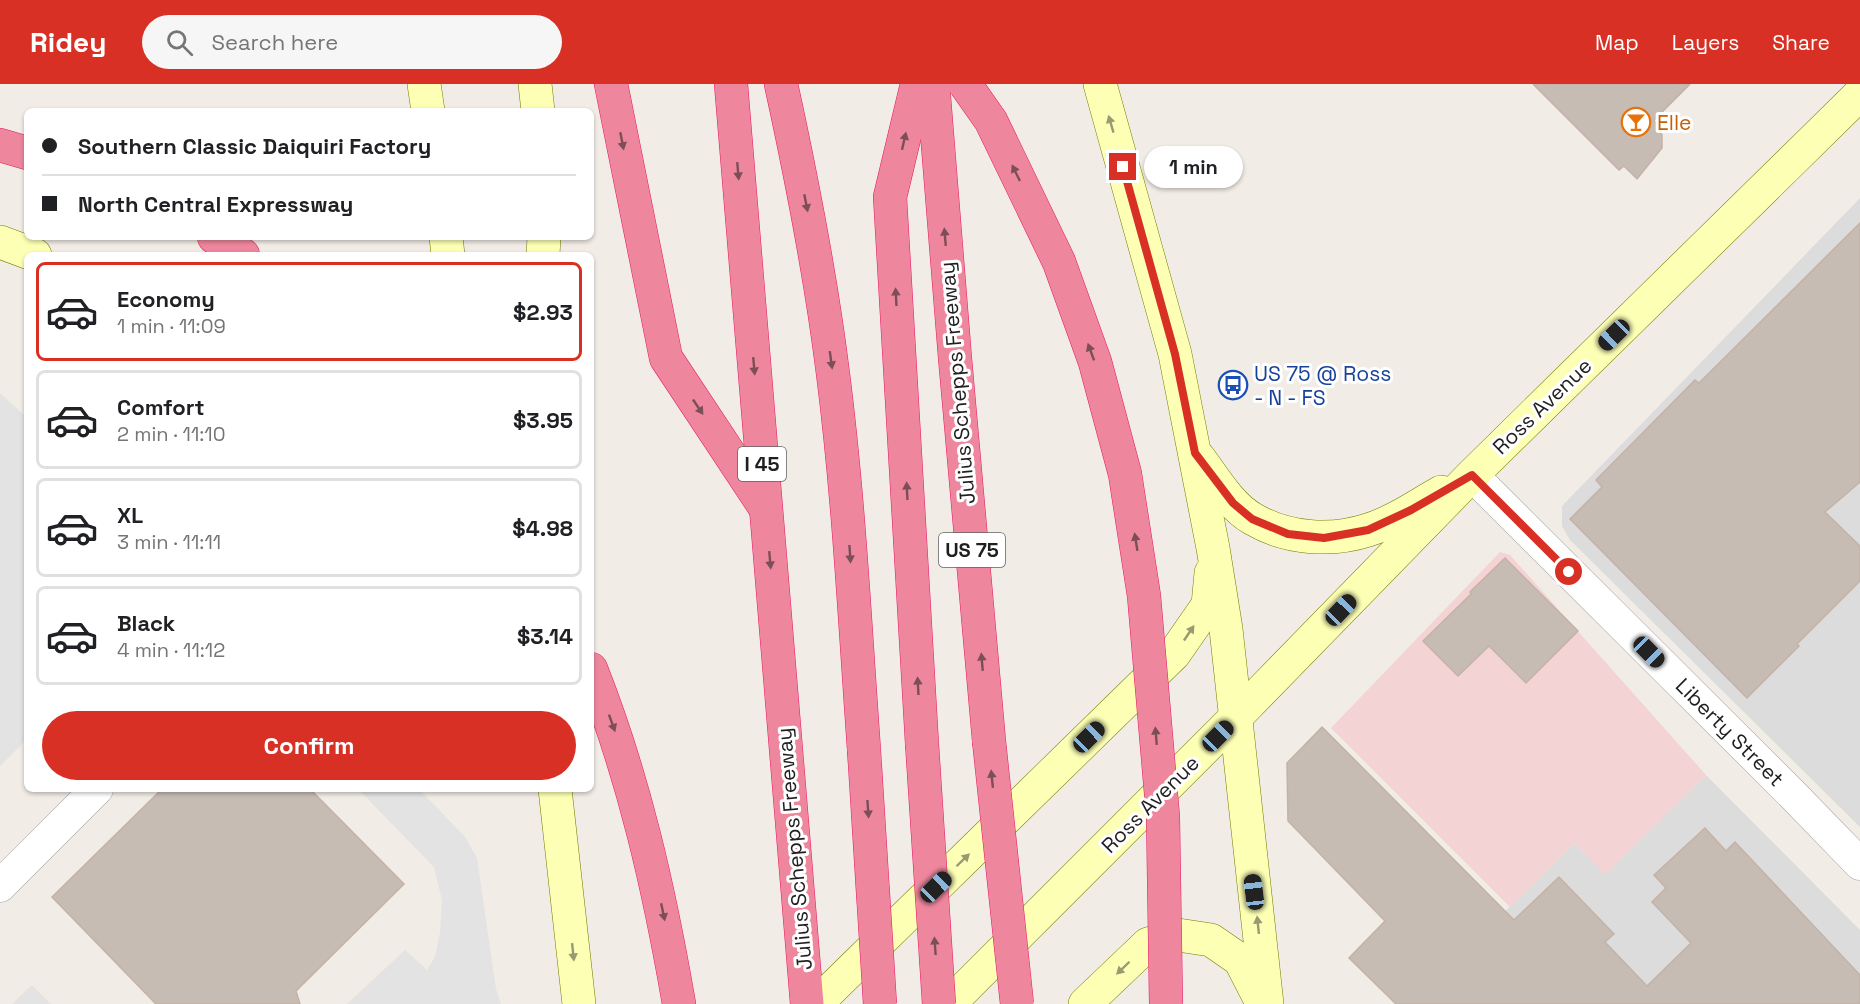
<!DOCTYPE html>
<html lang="en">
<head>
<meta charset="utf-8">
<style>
  body { margin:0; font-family:"Space Grotesk",sans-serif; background:#f6f6f6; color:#202124; height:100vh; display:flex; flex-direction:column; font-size:22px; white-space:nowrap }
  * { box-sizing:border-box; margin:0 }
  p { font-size:20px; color:#757577 }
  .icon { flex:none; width:33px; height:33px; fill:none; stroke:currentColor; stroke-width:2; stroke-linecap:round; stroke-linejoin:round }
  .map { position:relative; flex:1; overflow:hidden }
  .details { position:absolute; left:24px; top:168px; width:570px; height:540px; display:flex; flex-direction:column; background:#fff; border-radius:9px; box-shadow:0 2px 4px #0004 }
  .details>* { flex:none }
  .hud { position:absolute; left:24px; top:24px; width:570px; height:132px; border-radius:9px; box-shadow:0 2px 4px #0004; display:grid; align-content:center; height:132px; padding:0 18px; background:#fff }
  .end { position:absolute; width:27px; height:27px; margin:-14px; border:8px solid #d93025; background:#fff; box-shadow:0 0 0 3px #fff }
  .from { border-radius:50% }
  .bubble { position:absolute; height:42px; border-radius:21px; background:#fff; box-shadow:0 2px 4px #0004; font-size:20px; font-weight:700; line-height:42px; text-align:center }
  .car { position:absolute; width:18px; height:36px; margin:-18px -9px; border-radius:8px; box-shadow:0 0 4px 2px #0007; background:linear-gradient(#222 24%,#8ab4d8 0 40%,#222 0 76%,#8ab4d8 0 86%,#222 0) }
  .hud b { display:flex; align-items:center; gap:21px; height:57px; font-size:22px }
  .hud b+b { border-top:2px solid #e0e0e0 }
  .hud i { width:15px; height:15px; background:#202124 }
  ul { padding:10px 0 0; list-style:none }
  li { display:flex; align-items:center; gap:18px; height:99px; margin:0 12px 9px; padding:0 6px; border:3px solid #e0e0e0; border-radius:9px }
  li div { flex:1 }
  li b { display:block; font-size:22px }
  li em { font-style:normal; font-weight:700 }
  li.active { border-color:#d93025 }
  li>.icon { width:54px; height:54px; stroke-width:1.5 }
  .primary-button { display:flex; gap:12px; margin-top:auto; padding:12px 18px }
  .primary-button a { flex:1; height:69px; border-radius:36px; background:#d93025; color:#fff; font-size:24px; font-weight:700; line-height:69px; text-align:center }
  header { display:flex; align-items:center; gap:36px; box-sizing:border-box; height:84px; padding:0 30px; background:#d93025; color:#fff }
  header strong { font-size:28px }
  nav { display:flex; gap:33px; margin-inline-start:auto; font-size:21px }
  .search { width:420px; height:54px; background:#f6f6f6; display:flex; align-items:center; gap:15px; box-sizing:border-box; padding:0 21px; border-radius:33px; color:#757577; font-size:22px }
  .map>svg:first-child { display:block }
</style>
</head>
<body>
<header>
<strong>Ridey</strong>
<div class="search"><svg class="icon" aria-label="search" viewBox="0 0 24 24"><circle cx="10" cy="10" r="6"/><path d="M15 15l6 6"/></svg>Search here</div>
<nav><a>Map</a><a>Layers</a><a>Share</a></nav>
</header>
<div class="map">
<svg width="1860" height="920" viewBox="0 0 1860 920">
  <rect width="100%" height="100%" fill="#f1ece5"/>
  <g fill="#dddcdc">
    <path d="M1860,114V743L1570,456L1562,442V422Z"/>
    <path d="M1706,691L1860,846V920H1411L1574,759L1605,790Z"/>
  </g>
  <path fill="#f3d3d3" d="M1500,468L1510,471L1706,691L1605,791L1574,759L1510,823L1331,644Z"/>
  <g fill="#e3e3e3">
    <path d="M0,309L27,334V655L0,682Z"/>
    <path d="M358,705H419L465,753L477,774L496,905L501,920H347L405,866L427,886L435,873L440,849L442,816L434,783Z"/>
    <path d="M32,901L51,920H12Z"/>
  </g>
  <g fill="#c6bcb4" stroke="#c4b2a6" stroke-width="1.5">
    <path d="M1533,0H1690L1654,36L1662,51V64L1637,95L1624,82L1619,86Z"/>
    <path d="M1860,139V398L1825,428L1860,462V497L1797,560L1799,562L1747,614L1570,435L1602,403L1596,396L1695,296L1699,299Z"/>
    <path d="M1505,474L1578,547L1526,599L1489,562L1458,592L1423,557L1471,510L1470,508Z"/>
    <path d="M1322,643L1514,836L1559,793L1614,850L1605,858L1647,902L1691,859L1652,818L1666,804L1654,791L1705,744L1726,767L1735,758L1860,891V920H1396L1349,874L1385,837L1288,737L1287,679Z"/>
    <path d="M162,705H310L404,800L296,907L300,920H156L52,813Z"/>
  </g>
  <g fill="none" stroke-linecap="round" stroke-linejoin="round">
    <g stroke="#a6a6a6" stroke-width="33">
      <g id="street">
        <path d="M1472,391L1792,710L1860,780"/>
        <path d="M0,802L97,705"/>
      </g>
    </g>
    <g stroke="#737d00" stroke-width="34">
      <g id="secondary">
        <path d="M424,0L428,27"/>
        <path d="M535,0L538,27"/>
        <path d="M1100,0L1175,270L1213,464L1226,545L1267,920"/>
        <path d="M446,153L448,171"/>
        <path d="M0,158L35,171"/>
        <path d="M543,171L544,153"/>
        <path d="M1199,374C1214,394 1230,422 1253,435C1287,455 1331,458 1368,446C1394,438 1418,421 1441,408"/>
        <path d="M555,705L579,920"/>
        <path d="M816,920L1174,570L1208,521L1211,489"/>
        <path d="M949,920L1234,635L1472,391L1860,10"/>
        <path d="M1085,920L1148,860L1178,851L1211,856L1240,876L1259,913"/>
      </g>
    </g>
    <g stroke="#e91765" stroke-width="34">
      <g id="highway">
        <path d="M611,0L666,274L764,422"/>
        <path d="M731,0L807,920"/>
        <path d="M781,0C802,96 821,193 833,290C849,415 855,541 864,666"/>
        <path d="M917,0L890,113L922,660"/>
        <path d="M933,0L955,274L989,657"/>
        <path d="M0,61L27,69"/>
        <path d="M214,153L243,171"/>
        <path d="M591,585C634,694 659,804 679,920"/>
      </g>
    </g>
    <use href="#street" stroke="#fff" stroke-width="32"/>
    <use href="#secondary" stroke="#fdffb5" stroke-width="33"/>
    <use href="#highway" stroke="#ee879d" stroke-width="33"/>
    <g stroke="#e91765" stroke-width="34" stroke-linecap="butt">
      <g id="highway-bridge">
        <path d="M965,0L991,37L1059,178L1095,278L1125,390L1144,512L1163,733L1166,920"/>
        <path d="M989,657L1017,920"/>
        <path d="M922,660L939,920"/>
        <path d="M864,666L880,920"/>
      </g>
    </g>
    <use href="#highway-bridge" stroke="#ee879d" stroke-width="33"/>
  </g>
  <defs><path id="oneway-solid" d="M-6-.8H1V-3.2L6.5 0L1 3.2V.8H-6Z" transform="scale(1.5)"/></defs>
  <g fill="#999a72">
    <use href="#oneway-solid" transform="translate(1111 40) rotate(-106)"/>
    <use href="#oneway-solid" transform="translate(1189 549) rotate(-56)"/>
    <use href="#oneway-solid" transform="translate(963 776) rotate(-44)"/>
    <use href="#oneway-solid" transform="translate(1258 841) rotate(-96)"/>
    <use href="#oneway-solid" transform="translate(573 868) rotate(84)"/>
    <use href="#oneway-solid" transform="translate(1123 884) rotate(136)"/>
  </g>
  <g fill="#7c4e58">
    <use href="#oneway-solid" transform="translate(622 57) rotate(79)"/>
    <use href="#oneway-solid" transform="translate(904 57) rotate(-77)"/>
    <use href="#oneway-solid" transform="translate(738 87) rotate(85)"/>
    <use href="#oneway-solid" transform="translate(1016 89) rotate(-116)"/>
    <use href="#oneway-solid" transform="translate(806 119) rotate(79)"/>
    <use href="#oneway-solid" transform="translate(945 153) rotate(-95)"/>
    <use href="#oneway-solid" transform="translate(896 213) rotate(-93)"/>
    <use href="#oneway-solid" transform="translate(1091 268) rotate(-110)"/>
    <use href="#oneway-solid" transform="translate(831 276) rotate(82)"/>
    <use href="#oneway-solid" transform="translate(754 282) rotate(85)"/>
    <use href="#oneway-solid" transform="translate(698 323) rotate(56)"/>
    <use href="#oneway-solid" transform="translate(907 407) rotate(-93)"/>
    <use href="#oneway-solid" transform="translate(1136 458) rotate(-99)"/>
    <use href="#oneway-solid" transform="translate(850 470) rotate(86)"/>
    <use href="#oneway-solid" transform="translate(770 476) rotate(85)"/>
    <use href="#oneway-solid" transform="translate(982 578) rotate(-95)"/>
    <use href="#oneway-solid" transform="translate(918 602) rotate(-93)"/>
    <use href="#oneway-solid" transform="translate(612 639) rotate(70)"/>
    <use href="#oneway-solid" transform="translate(1156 652) rotate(-95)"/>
    <use href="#oneway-solid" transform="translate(992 695) rotate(-96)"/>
    <use href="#oneway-solid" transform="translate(868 725) rotate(86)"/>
    <use href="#oneway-solid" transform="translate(663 828) rotate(78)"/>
    <use href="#oneway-solid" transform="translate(935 862) rotate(-94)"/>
  </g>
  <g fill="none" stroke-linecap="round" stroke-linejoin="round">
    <path stroke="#d93025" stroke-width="8" d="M1123,83L1175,270L1195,369L1233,419L1252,435L1288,450L1324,454L1368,446L1411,426L1472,391L1569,488"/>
  </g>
  <defs>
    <g id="bar-ring" transform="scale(1.5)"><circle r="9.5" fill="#fff" stroke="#e8710a" stroke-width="1.5"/><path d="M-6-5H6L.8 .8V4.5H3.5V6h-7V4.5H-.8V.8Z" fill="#e8710a"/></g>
    <g id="bus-ring" transform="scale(1.5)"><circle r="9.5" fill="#fff" stroke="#1a4fb4" stroke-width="1.5"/><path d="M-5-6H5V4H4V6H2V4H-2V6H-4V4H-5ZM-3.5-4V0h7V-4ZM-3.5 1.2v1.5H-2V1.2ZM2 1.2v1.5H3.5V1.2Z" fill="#1a4fb4"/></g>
  </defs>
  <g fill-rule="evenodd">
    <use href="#bar-ring" x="1636" y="38"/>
    <use href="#bus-ring" x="1233" y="301"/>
  </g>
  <g text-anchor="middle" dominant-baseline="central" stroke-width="6" stroke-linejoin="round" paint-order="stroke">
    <g fill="#fff" stroke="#626262" stroke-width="1.5">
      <rect x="738" y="363" width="48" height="34" rx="4.5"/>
      <rect x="939" y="449" width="66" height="34" rx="4.5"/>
    </g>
    <g font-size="20" font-weight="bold" fill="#1f1f1f">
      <text x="762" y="380">I 45</text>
      <text x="972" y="466">US 75</text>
    </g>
    <g font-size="21" fill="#c56008" stroke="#fff" text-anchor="start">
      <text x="1657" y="38">Elle</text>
    </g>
    <g font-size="21" fill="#164399" stroke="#fff" text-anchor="start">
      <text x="1254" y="289">US 75 @ Ross<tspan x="1254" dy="24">- N - FS</tspan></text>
    </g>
    <g font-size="21" fill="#1f1f1f" stroke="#fff">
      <text transform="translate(957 299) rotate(-95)">Julius Schepps Freeway</text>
      <text transform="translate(1542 322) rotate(-44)">Ross Avenue</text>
      <text transform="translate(1730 648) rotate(45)">Liberty Street</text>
      <text transform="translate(1150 720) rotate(-45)">Ross Avenue</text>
      <text transform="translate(794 765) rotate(-95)">Julius Schepps Freeway</text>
    </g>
  </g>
</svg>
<i class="end from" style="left:1569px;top:488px"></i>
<i class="end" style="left:1123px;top:83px"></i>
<div class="bubble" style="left:1144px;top:62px;width:99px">1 min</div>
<i class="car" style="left:1614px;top:251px;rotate:226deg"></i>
<i class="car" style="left:1341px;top:526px;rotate:44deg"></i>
<i class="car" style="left:1649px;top:568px;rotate:135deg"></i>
<i class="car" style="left:1218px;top:652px;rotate:45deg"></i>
<i class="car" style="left:1089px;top:653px;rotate:46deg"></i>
<i class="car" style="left:936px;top:803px;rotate:46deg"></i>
<i class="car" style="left:1254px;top:808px;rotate:353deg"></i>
<div class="hud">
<b><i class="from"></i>Southern Classic Daiquiri Factory</b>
<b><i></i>North Central Expressway</b>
</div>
<section class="details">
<ul>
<li class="active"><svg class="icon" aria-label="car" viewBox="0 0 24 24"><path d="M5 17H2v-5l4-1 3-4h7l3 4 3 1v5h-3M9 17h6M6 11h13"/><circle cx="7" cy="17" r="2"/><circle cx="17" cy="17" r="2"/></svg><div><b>Economy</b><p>1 min · 11:09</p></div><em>$2.93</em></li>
<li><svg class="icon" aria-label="car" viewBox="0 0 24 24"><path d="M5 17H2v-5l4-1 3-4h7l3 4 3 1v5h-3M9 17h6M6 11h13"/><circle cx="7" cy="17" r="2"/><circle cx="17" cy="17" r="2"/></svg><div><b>Comfort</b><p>2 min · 11:10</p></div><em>$3.95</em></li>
<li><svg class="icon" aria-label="car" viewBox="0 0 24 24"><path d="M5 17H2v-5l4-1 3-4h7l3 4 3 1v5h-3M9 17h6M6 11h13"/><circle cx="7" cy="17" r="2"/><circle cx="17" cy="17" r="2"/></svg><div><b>XL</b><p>3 min · 11:11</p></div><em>$4.98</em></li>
<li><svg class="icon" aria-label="car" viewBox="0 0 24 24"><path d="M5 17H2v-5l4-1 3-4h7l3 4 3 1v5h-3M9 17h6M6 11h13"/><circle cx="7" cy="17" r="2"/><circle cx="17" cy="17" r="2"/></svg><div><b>Black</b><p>4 min · 11:12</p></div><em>$3.14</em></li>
</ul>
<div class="primary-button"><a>Confirm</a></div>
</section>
</div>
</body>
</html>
